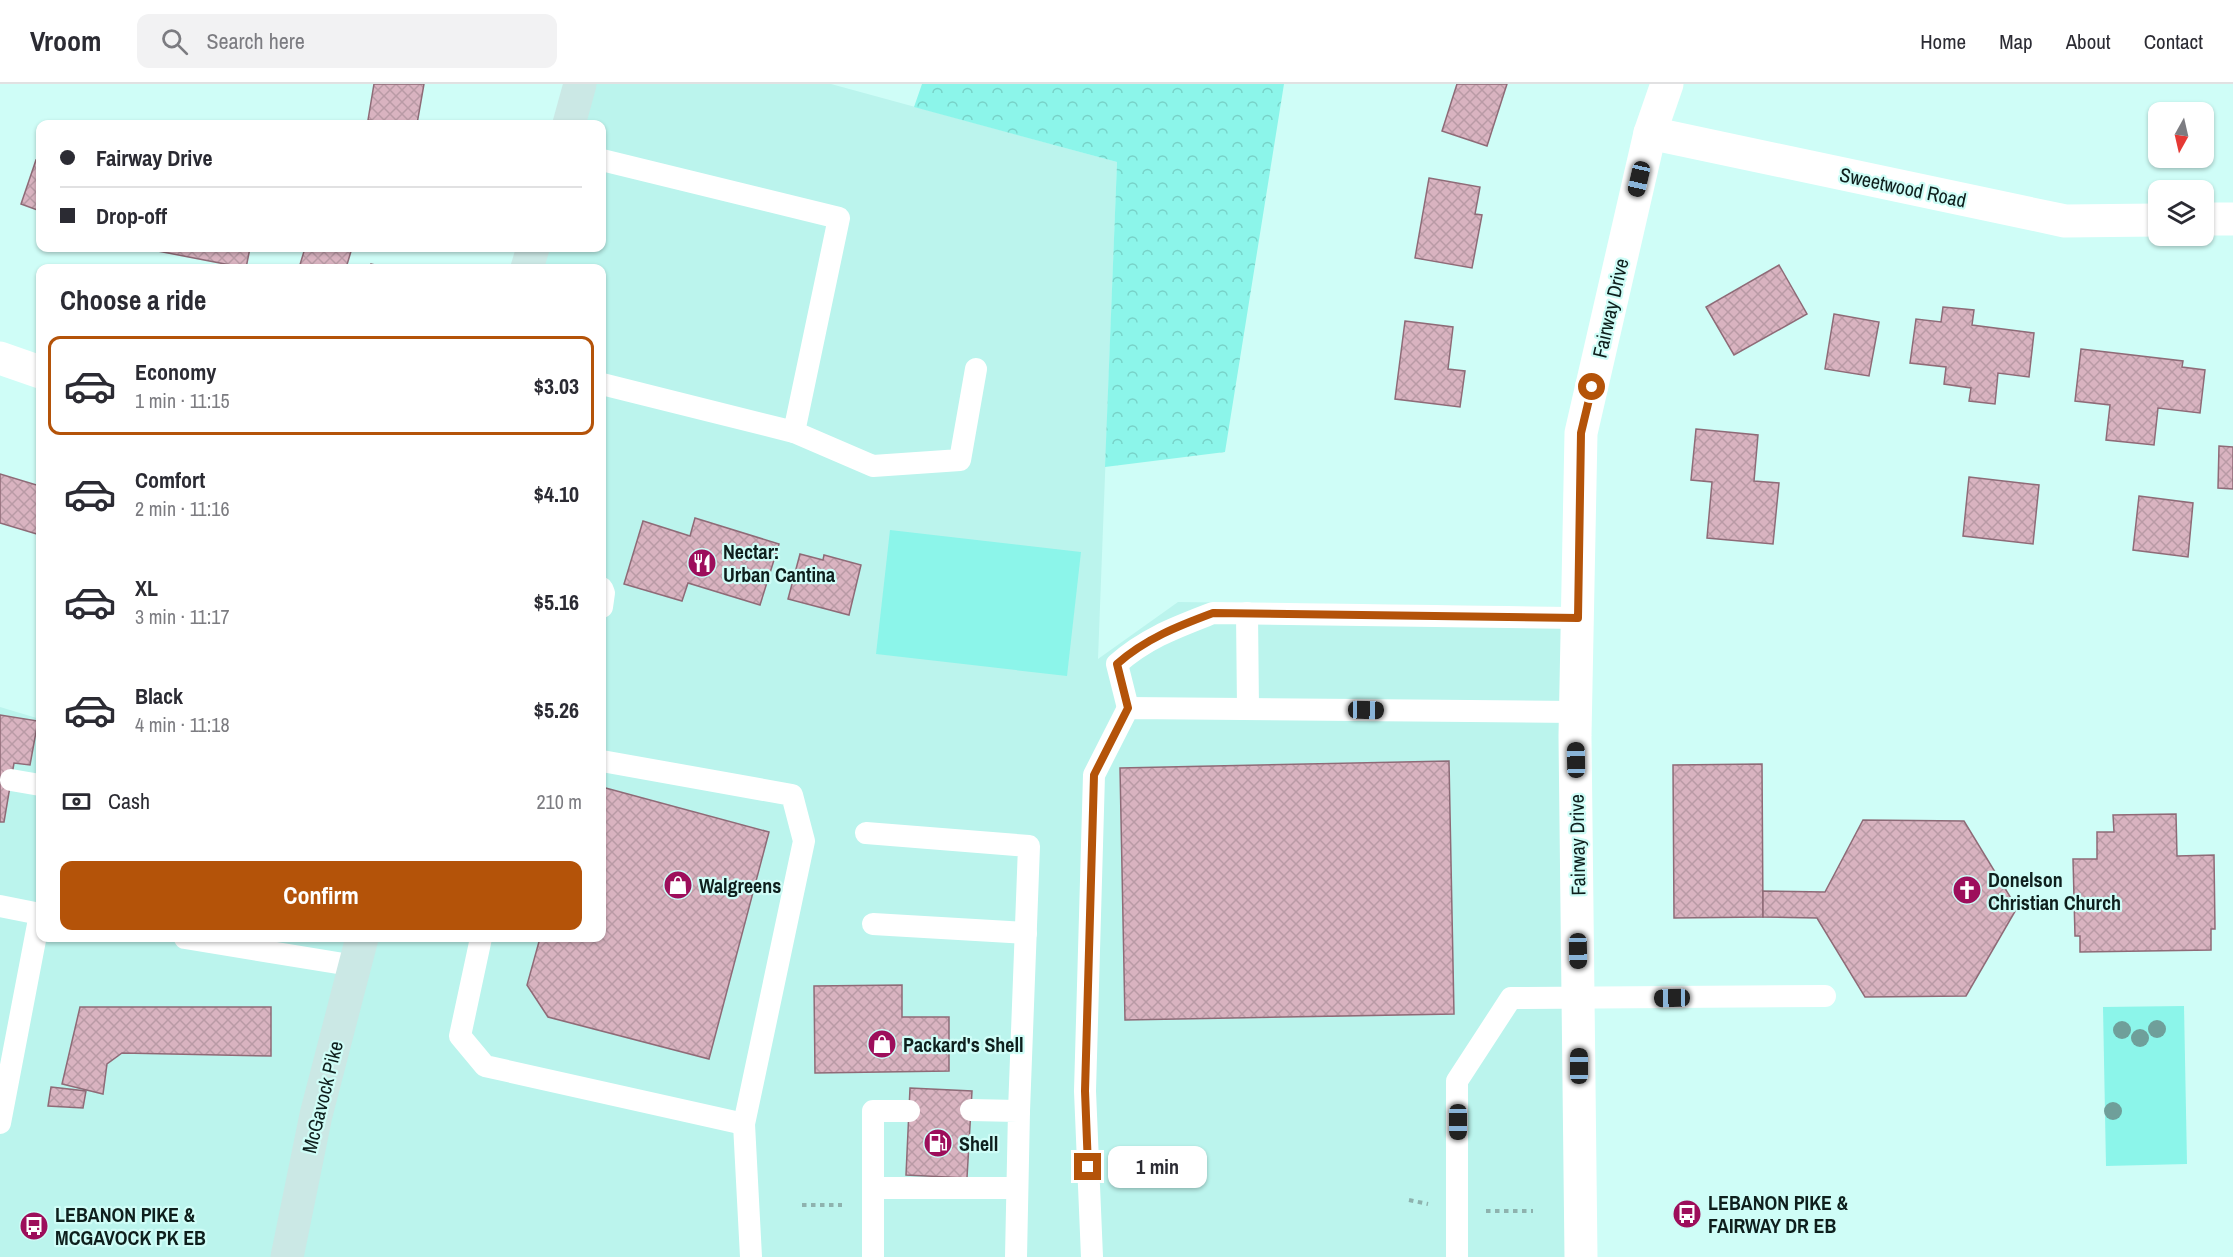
<!DOCTYPE html>
<html lang="en">
<head>
<meta charset="utf-8">
<style>
  body { margin:0; font-family:"Archivo Narrow",sans-serif; background:#f2f2f3; color:#2b2b33; height:100vh; display:flex; flex-direction:column; font-size:22px; white-space:nowrap }
  * { box-sizing:border-box; margin:0 }
  p { font-size:20px; color:#7c7c81 }
  .icon { flex:none; width:33px; height:33px; fill:none; stroke:currentColor; stroke-width:2; stroke-linecap:round; stroke-linejoin:round }
  .map { position:relative; flex:1; overflow:hidden }
  .details { position:absolute; left:36px; top:180px; width:570px; height:678px; display:flex; flex-direction:column; background:#fff; border-radius:12px; box-shadow:0 2px 4px #0004 }
  .details>* { flex:none }
  .banner { position:absolute; left:36px; top:36px; width:570px; height:132px; border-radius:12px; box-shadow:0 2px 4px #0004; display:grid; align-content:center; height:132px; padding:0 24px; background:#fff }
  .needle { width:39px; rotate:188deg }
  .buttons { position:absolute; left:2148px; top:18px; display:grid; gap:12px }
  .buttons a { display:grid; place-items:center; width:66px; height:66px; border-radius:12px; background:#fff; box-shadow:0 2px 4px #0004; font-size:30px }
  .end { position:absolute; width:27px; height:27px; margin:-14px; border:8px solid #b45309; background:#fff; box-shadow:0 0 0 3px #fff }
  .from { border-radius:50% }
  .bubble { position:absolute; height:42px; border-radius:12px; background:#fff; box-shadow:0 2px 4px #0004; font-size:20px; font-weight:800; line-height:42px; text-align:center }
  .car { position:absolute; width:18px; height:36px; margin:-18px -9px; border-radius:8px; box-shadow:0 0 4px 2px #0007; background:linear-gradient(#222 24%,#8ab4d8 0 40%,#222 0 76%,#8ab4d8 0 86%,#222 0) }
  .banner b { display:flex; align-items:center; gap:21px; height:57px; font-size:22px }
  .banner b+b { border-top:2px solid #e1e1e2 }
  .banner i { width:15px; height:15px; background:#2b2b33 }
  ul { padding:0; list-style:none }
  li { display:flex; align-items:center; gap:18px; height:99px; margin:0 12px 9px; padding:0 12px; border:3px solid transparent; border-radius:12px }
  li div { flex:1 }
  li b { display:block; font-size:22px }
  li em { font-style:normal; font-weight:800 }
  li.on { border-color:#b45309 }
  li>.icon { width:54px; height:54px; stroke-width:1.5 }
  h2 { padding:0 24px; font-size:27px; line-height:72px }
  .pay { display:flex; align-items:center; gap:15px; height:66px; padding:0 24px; font-size:22px }
  .pay p { margin-inline-start:auto }
  .primary-button { display:flex; gap:12px; margin-top:auto; padding:12px 24px }
  .primary-button a { flex:1; height:69px; border-radius:12px; background:#b45309; color:#fff; font-size:24px; font-weight:800; line-height:69px; text-align:center }
  header { display:flex; align-items:center; gap:36px; box-sizing:border-box; height:84px; padding:0 30px; background:#fff; border-bottom:2px solid #e1e1e2 }
  header strong { font-size:28px }
  nav { display:flex; gap:33px; margin-inline-start:auto; font-size:21px }
  .search { width:420px; height:54px; background:#f2f2f3; display:flex; align-items:center; gap:15px; box-sizing:border-box; padding:0 21px; border-radius:12px; color:#7c7c81; font-size:22px }
  .map>svg:first-child { display:block }
</style>
</head>
<body>
<header>
<strong>Vroom</strong>
<div class="search"><svg class="icon" aria-label="search" viewBox="0 0 24 24"><circle cx="10" cy="10" r="6"/><path d="M15 15l6 6"/></svg>Search here</div>
<nav><a>Home</a><a>Map</a><a>About</a><a>Contact</a></nav>
</header>
<div class="map">
<svg width="2233" height="1173" viewBox="0 0 2233 1173">
  <defs>
    <pattern id="forest-crowns" width="20" height="18" patternUnits="userSpaceOnUse" patternTransform="scale(1.5)"><rect width="20" height="18" fill="#8cf5ea"/><path d="M2 6a3 3 0 1 1 6 0M12 15a3 3 0 1 1 6 0" fill="none" stroke="#78d2c8"/></pattern>
    <pattern id="building-cross-hatch" width="8" height="8" patternUnits="userSpaceOnUse" patternTransform="scale(1.5)"><rect width="8" height="8" fill="#d9b3c0"/><path d="M0 0l8 8M0 8l8-8" fill="none" stroke="#b99aa5"/></pattern>
  </defs>
  <rect width="100%" height="100%" fill="#cffdf7"/>
  <g fill="#bbf4ed">
    <path d="M580,0H831L1117,78L1098,575L1178,518L1578,523L1582,1173H288L378,854H602V184H529L535,164H602V40H569Z"/>
    <path d="M0,623L40,635V854H362L287,1173H0Z"/>
  </g>
  <g fill="#8cf5ea">
    <path d="M890,446L1081,468L1067,592L876,570Z"/>
    <path d="M2184,922L2187,1080L2106,1082L2103,923Z"/>
  </g>
  <path fill="url(#forest-crowns)" d="M922,0H1284L1225,368L1105,383L1117,78L914,23Z"/>
  <g fill="url(#building-cross-hatch)" stroke="#8e6b77" stroke-width="1.5">
    <path d="M374,0H424L417,40H395L368,36Z"/>
    <path d="M1457,0H1507L1487,62L1442,47Z"/>
    <path d="M36,76L40,77V127L21,120Z"/>
    <path d="M1429,94L1480,103L1475,130L1482,131L1472,184L1415,174Z"/>
    <path d="M142,164H250L246,184Z"/>
    <path d="M305,164H352L346,184H299Z"/>
    <path d="M371,180L387,184H370Z"/>
    <path d="M1779,181L1807,230L1734,271L1706,223Z"/>
    <path d="M1943,223L1974,226L1972,241L2034,249L2029,293L1998,289L1995,320L1969,317L1971,304L1944,300L1946,283L1910,279L1916,235L1941,238Z"/>
    <path d="M1834,230L1879,238L1869,292L1825,285Z"/>
    <path d="M1405,237L1453,243L1448,285L1465,287L1460,323L1395,315Z"/>
    <path d="M2081,265L2183,277L2182,283L2205,286L2200,329L2158,324L2154,361L2106,356L2110,321L2075,317Z"/>
    <path d="M1696,345L1758,351L1754,397L1779,399L1773,460L1707,454L1712,398L1691,396Z"/>
    <path d="M2219,362L2233,363V405L2218,404Z"/>
    <path d="M0,390L40,402V451L0,439Z"/>
    <path d="M1969,393L2039,401L2033,460L1963,452Z"/>
    <path d="M2139,412L2193,419L2188,473L2133,466Z"/>
    <path d="M695,434L779,460L760,521L688,499L682,517L624,500L643,437L690,452Z"/>
    <path d="M800,470L823,476L824,471L861,481L849,531L788,515Z"/>
    <path d="M0,631L38,637L30,681L14,679L4,738H0Z"/>
    <path d="M1449,677L1454,930L1125,936L1120,684Z"/>
    <path d="M1762,680L1763,833L1674,834L1673,681Z"/>
    <path d="M602,703L769,748L709,975L548,933L527,901L540,854H602Z"/>
    <path d="M2176,730L2177,772L2214,771L2215,845H2211V866L2080,868V852H2075L2073,775H2097V748H2114L2113,731Z"/>
    <path d="M1863,736L1964,737L2017,824L1966,912L1865,913L1817,834L1763,833V807L1825,808Z"/>
    <path d="M902,901V933H949V987L815,989L814,902Z"/>
    <path d="M80,923H271V972L122,969L107,980L103,1010L62,1000Z"/>
    <path d="M51,1003L86,1007L83,1024L48,1022Z"/>
    <path d="M910,1004L972,1007L967,1094L906,1091Z"/>
  </g>
  <g fill="none" stroke-linecap="round" stroke-linejoin="round">
    <g stroke="#8eb2ae" stroke-width="4" stroke-dasharray="4.5 4.5" stroke-linecap="butt">
      <path d="M1409,1116L1428,1120"/>
      <path d="M802,1121H842"/>
      <path d="M1486,1127H1533"/>
    </g>
    <g stroke="#fff" stroke-width="22">
      <path d="M602,76L839,134L794,348L602,300"/>
      <path d="M794,348L873,382L960,376L976,285"/>
      <path d="M602,504L604,509L602,523"/>
      <path d="M1247,529L1248,625"/>
      <path d="M1128,624L1117,580C1146,554 1177,543 1213,529L1578,534"/>
      <path d="M602,677L792,711L804,757L744,1040L751,1173"/>
      <path d="M11,696L40,701"/>
      <path d="M866,749L1029,762L1019,1027"/>
      <path d="M0,822L40,830"/>
      <path d="M873,840L1026,849"/>
      <path d="M185,854L356,882"/>
      <path d="M481,854L460,952L485,982L744,1040"/>
      <path d="M971,1026L1019,1027L1016,1173"/>
      <path d="M0,1039L40,830"/>
      <path d="M873,1104H1017"/>
      <path d="M873,1173V1027H909"/>
      <path d="M1092,1173L1085,1007L1094,691L1128,624L1576,628"/>
      <path d="M1457,1173V997L1511,914L1825,912"/>
    </g>
    <g stroke="#fff" stroke-width="33">
      <path d="M1650,49L2065,137L2158,136"/>
      <path d="M2204,135H2233"/>
      <path d="M0,274L40,288"/>
      <path d="M1581,1173L1575,652L1581,349L1650,49L1667,0"/>
    </g>
    <g stroke="#cbe8e5" stroke-width="33">
      <path d="M569,40L580,0"/>
      <path d="M527,184L533,164"/>
      <path d="M287,1173L316,1031L362,854"/>
    </g>
  </g>
  <g fill="#6f9f9a">
    <circle cx="2157" cy="945" r="9"/>
    <circle cx="2122" cy="946" r="9"/>
    <circle cx="2140" cy="954" r="9"/>
    <circle cx="2113" cy="1027" r="9"/>
  </g>
  <g fill="none" stroke-linecap="round" stroke-linejoin="round">
    <path stroke="#b45309" stroke-width="8" d="M1088,1083L1085,1007L1094,691L1128,624L1117,580C1145,555 1178,542 1213,529L1578,534L1581,349L1592,303"/>
  </g>
  <defs>
    <g id="restaurant-disc" transform="scale(1.5)"><circle r="9.5" fill="#9d0e5b" stroke="#cffdf7"/><path d="M-5-6h1v4h1v-4h1v4h1v-4h1v5L-1.5 .5V6h-2V.5L-5-1ZM5-6V6H3V1.5H1.5Q1.5-4 5-6Z" fill="#fff"/></g>
    <g id="shop-disc" transform="scale(1.5)"><circle r="9.5" fill="#9d0e5b" stroke="#cffdf7"/><path d="M-5-2.5h2.3a2.7 3.5 0 0 1 5.4 0H5L5.5 6h-11ZM-1.5-2.5h3a1.5 2.3 0 0 0-3 0Z" fill="#fff"/></g>
    <g id="church-disc" transform="scale(1.5)"><circle r="9.5" fill="#9d0e5b" stroke="#cffdf7"/><path d="M-1.2-6h2.4v3.5h3.3v2.4h-3.3V6h-2.4V-.1h-3.3v-2.4h3.3Z" fill="#fff"/></g>
    <g id="fuel-disc" transform="scale(1.5)"><circle r="9.5" fill="#9d0e5b" stroke="#cffdf7"/><path d="M-5.5-6h7V0h2V4h1.3V-2.5L3-4.5l.8-.8L6-3V5H2.5V1h-1V6h-7ZM-4.2-4.7v3.2H.2V-4.7Z" fill="#fff"/></g>
    <g id="bus-disc" transform="scale(1.5)"><circle r="9.5" fill="#9d0e5b" stroke="#cffdf7"/><path d="M-5-6H5V4H4V6H2V4H-2V6H-4V4H-5ZM-3.5-4V0h7V-4ZM-3.5 1.2v1.5H-2V1.2ZM2 1.2v1.5H3.5V1.2Z" fill="#fff"/></g>
  </defs>
  <g fill-rule="evenodd">
    <use href="#restaurant-disc" x="702" y="479"/>
    <use href="#shop-disc" x="678" y="801"/>
    <use href="#church-disc" x="1967" y="806"/>
    <use href="#shop-disc" x="882" y="960"/>
    <use href="#fuel-disc" x="938" y="1059"/>
    <use href="#bus-disc" x="1687" y="1130"/>
    <use href="#bus-disc" x="34" y="1142"/>
  </g>
  <g text-anchor="middle" dominant-baseline="central" stroke-width="4.5" stroke-linejoin="round" paint-order="stroke">
    <g font-size="20" fill="#0e1f1d" stroke="#cffdf7">
      <text transform="translate(1903 103) rotate(12)">Sweetwood Road</text>
      <text transform="translate(1610 224) rotate(-77)">Fairway Drive</text>
      <text transform="translate(1577 761) rotate(-91)">Fairway Drive</text>
      <text transform="translate(322 1013) rotate(-76)">McGavock Pike</text>
    </g>
    <g font-size="20" font-weight="bold" fill="#0e1f1d" stroke="#cffdf7" text-anchor="start">
      <text x="723" y="467">Nectar:<tspan x="723" dy="23">Urban Cantina</tspan></text>
      <text x="1988" y="795">Donelson<tspan x="1988" dy="23">Christian Church</tspan></text>
      <text x="699" y="801">Walgreens</text>
      <text x="903" y="960">Packard's Shell</text>
      <text x="959" y="1059">Shell</text>
      <text x="1708" y="1118">LEBANON PIKE &amp;<tspan x="1708" dy="23">FAIRWAY DR EB</tspan></text>
      <text x="55" y="1130">LEBANON PIKE &amp;<tspan x="55" dy="23">MCGAVOCK PK EB</tspan></text>
    </g>
  </g>
</svg>
<div class="buttons">
<a><svg class="needle" viewBox="-14 -14 28 28"><path d="M0-13l5 13h-10z" fill="#e53935"/><path d="M0 13l5-13h-10z" fill="#7c7c81"/></svg></a>
<a><svg class="icon" aria-label="layers" viewBox="0 0 24 24"><path d="M12 4l9 5-9 5-9-5zM3 14l9 5 9-5"/></svg></a>
</div>
<i class="end from" style="left:1592px;top:303px"></i>
<i class="end" style="left:1088px;top:1083px"></i>
<div class="bubble" style="left:1108px;top:1062px;width:99px">1 min</div>
<i class="car" style="left:1639px;top:95px;rotate:193deg"></i>
<i class="car" style="left:1366px;top:626px;rotate:91deg"></i>
<i class="car" style="left:1576px;top:676px;rotate:359deg"></i>
<i class="car" style="left:1578px;top:867px;rotate:179deg"></i>
<i class="car" style="left:1672px;top:914px;rotate:269deg"></i>
<i class="car" style="left:1579px;top:982px;rotate:0deg"></i>
<i class="car" style="left:1458px;top:1038px;rotate:180deg"></i>
<div class="banner">
<b><i class="from"></i>Fairway Drive</b>
<b><i></i>Drop-off</b>
</div>
<section class="details">
<h2>Choose a ride</h2>
<ul>
<li class="on"><svg class="icon" aria-label="car" viewBox="0 0 24 24"><path d="M5 17H2v-5l4-1 3-4h7l3 4 3 1v5h-3M9 17h6M6 11h13"/><circle cx="7" cy="17" r="2"/><circle cx="17" cy="17" r="2"/></svg><div><b>Economy</b><p>1 min · 11:15</p></div><em>$3.03</em></li>
<li><svg class="icon" aria-label="car" viewBox="0 0 24 24"><path d="M5 17H2v-5l4-1 3-4h7l3 4 3 1v5h-3M9 17h6M6 11h13"/><circle cx="7" cy="17" r="2"/><circle cx="17" cy="17" r="2"/></svg><div><b>Comfort</b><p>2 min · 11:16</p></div><em>$4.10</em></li>
<li><svg class="icon" aria-label="car" viewBox="0 0 24 24"><path d="M5 17H2v-5l4-1 3-4h7l3 4 3 1v5h-3M9 17h6M6 11h13"/><circle cx="7" cy="17" r="2"/><circle cx="17" cy="17" r="2"/></svg><div><b>XL</b><p>3 min · 11:17</p></div><em>$5.16</em></li>
<li><svg class="icon" aria-label="car" viewBox="0 0 24 24"><path d="M5 17H2v-5l4-1 3-4h7l3 4 3 1v5h-3M9 17h6M6 11h13"/><circle cx="7" cy="17" r="2"/><circle cx="17" cy="17" r="2"/></svg><div><b>Black</b><p>4 min · 11:18</p></div><em>$5.26</em></li>
</ul>
<div class="pay"><svg class="icon" aria-label="cash" viewBox="0 0 24 24"><path d="M3 7h18v10H3z"/><circle cx="12" cy="12" r="2"/></svg>Cash<p>210 m</p></div>
<div class="primary-button"><a>Confirm</a></div>
</section>
</div>
</body>
</html>
